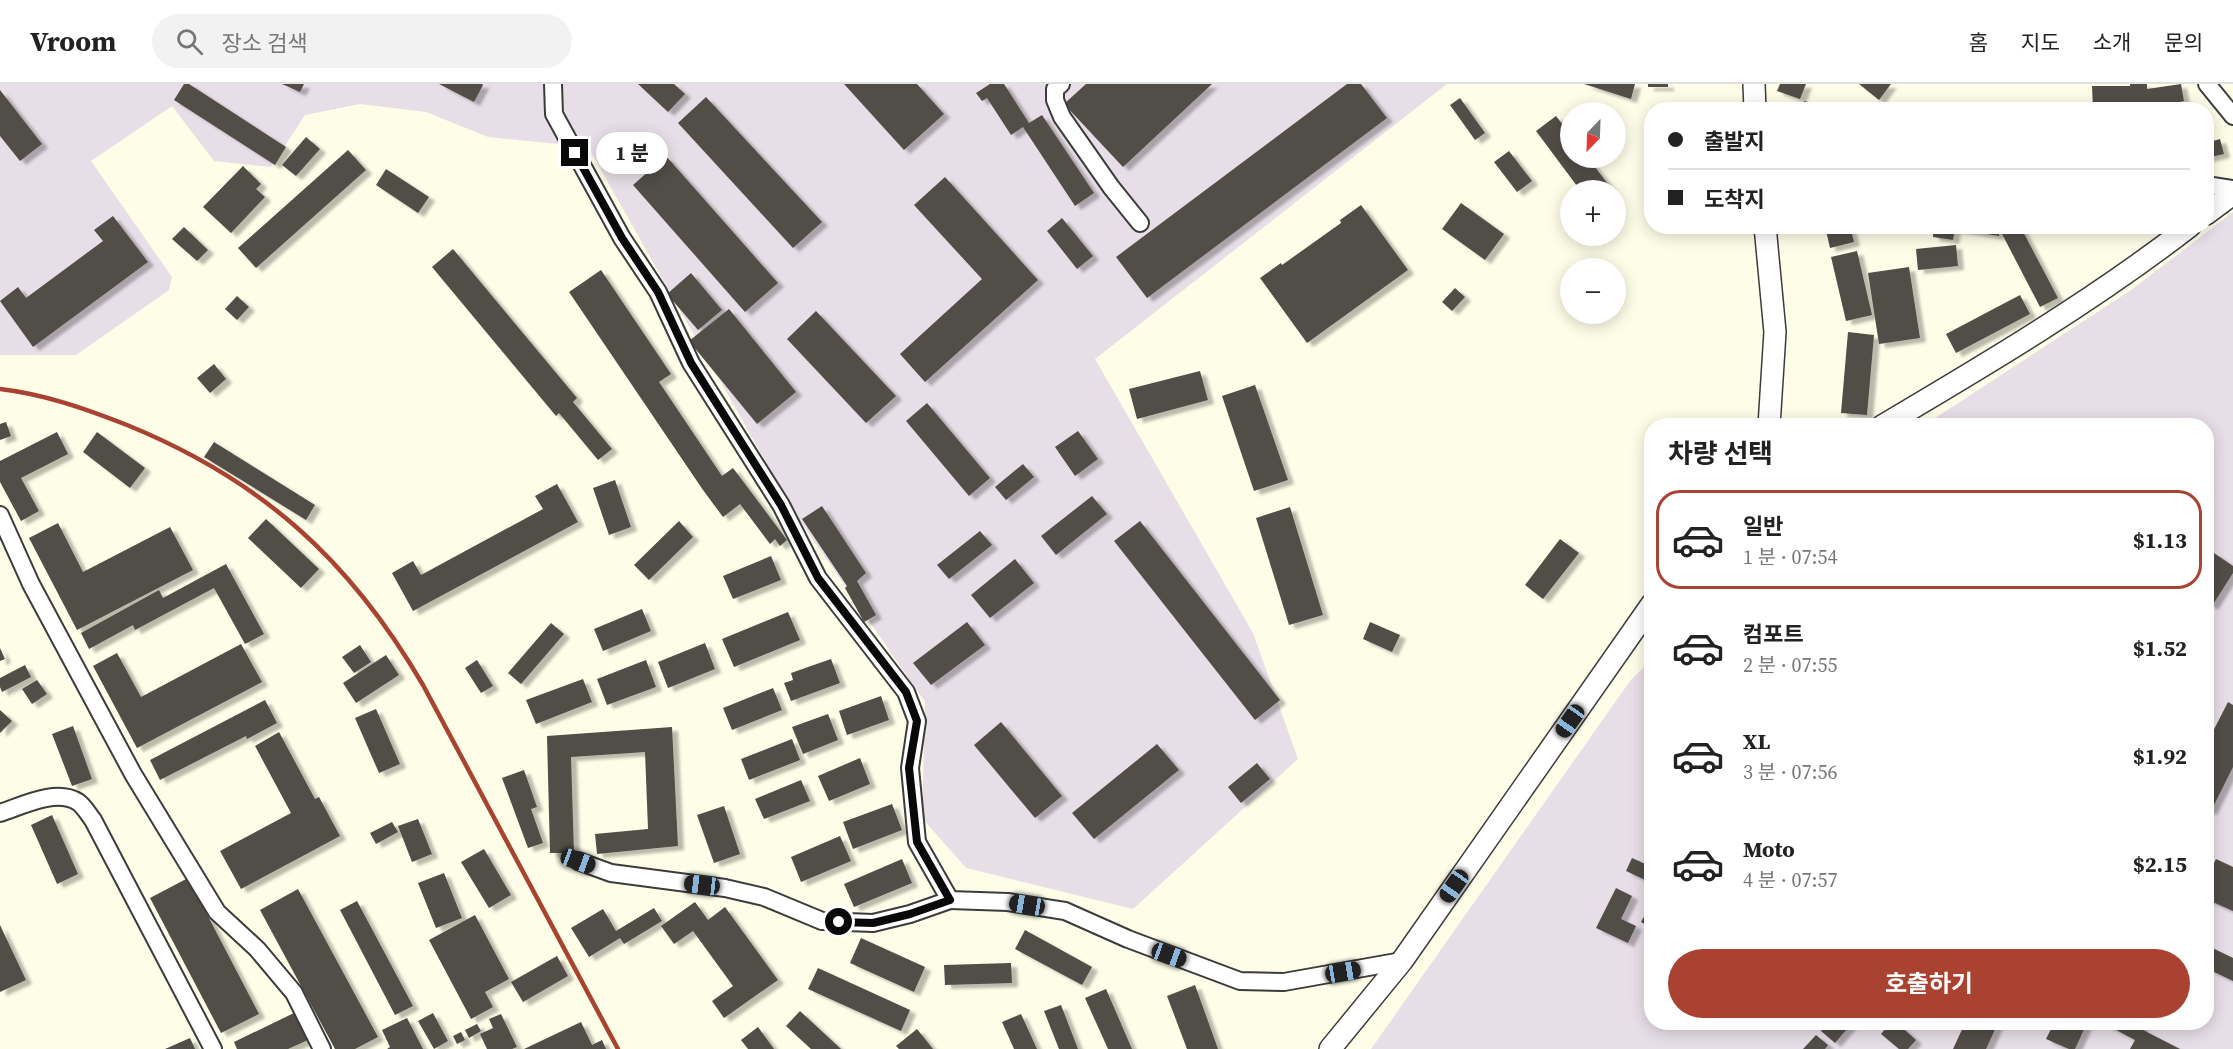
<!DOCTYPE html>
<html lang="ko">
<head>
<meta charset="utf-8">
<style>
  body { margin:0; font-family:"Source Serif 4","Noto Sans KR",serif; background:#f2f2f2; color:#222; height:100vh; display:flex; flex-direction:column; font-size:22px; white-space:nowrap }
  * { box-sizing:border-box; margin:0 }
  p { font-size:20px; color:#767676 }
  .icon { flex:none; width:33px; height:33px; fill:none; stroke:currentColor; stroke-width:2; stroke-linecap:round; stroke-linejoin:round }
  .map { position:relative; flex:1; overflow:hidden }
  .drawer { position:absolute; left:1644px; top:334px; width:570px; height:612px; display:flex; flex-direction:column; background:#fff; border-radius:24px; box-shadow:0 3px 15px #0003 }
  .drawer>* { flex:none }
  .top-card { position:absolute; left:1644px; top:18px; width:570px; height:132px; border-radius:24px; box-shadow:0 3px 15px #0003; display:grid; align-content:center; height:132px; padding:0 24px; background:#fff }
  .needle { width:39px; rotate:203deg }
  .tools { position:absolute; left:1560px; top:18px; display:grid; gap:12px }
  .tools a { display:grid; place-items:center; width:66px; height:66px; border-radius:50%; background:#fff; box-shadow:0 3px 15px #0003; font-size:30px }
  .end { position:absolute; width:27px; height:27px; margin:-14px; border:8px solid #090909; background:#fff; box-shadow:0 0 0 3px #fff }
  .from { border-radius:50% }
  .bubble { position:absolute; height:42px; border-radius:21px; background:#fff; box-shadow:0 3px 15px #0003; font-size:20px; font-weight:700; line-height:42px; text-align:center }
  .car { position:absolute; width:18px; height:36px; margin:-18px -9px; border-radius:8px; box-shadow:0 0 4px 2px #0007; background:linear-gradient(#222 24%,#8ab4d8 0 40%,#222 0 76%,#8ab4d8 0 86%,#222 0) }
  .top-card b { display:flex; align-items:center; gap:21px; height:57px; font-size:22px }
  .top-card b+b { border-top:2px solid #e0e0e0 }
  .top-card i { width:15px; height:15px; background:#222 }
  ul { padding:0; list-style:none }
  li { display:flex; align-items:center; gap:18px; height:99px; margin:0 12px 9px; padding:0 12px; border:3px solid transparent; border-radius:24px }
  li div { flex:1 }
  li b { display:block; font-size:22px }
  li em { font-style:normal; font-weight:700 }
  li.selected { border-color:#aa4231 }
  li>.icon { width:54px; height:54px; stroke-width:1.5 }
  h2 { padding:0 24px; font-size:27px; line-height:72px }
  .cta { display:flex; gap:12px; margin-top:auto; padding:12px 24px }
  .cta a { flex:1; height:69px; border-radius:36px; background:#aa4231; color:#fff; font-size:24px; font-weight:700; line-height:69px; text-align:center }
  header { display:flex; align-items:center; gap:36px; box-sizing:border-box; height:84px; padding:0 30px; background:#fff; border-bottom:2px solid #e0e0e0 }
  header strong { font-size:28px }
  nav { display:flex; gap:33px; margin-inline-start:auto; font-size:21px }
  .search { width:420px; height:54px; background:#f2f2f2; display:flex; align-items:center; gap:15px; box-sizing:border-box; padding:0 21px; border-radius:33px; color:#767676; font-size:22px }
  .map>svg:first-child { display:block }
</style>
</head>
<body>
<header>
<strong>Vroom</strong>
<div class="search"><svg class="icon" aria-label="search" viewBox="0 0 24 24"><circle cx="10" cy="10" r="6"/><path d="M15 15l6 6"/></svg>장소 검색</div>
<nav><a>홈</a><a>지도</a><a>소개</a><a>문의</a></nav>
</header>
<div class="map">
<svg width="2233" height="965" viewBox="0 0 2233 965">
  <defs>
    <filter id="shadow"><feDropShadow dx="6" dy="4" stdDeviation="1.5" flood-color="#0004"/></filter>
  </defs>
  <rect width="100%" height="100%" fill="#fdfde8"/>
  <g fill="#e8dee7">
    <path d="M0,0H1447L1095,275L1253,549L1298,675L1133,825L966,784L922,734L925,618L794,428L588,63L488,53L426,28L360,20L305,31L271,83L214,77L172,22L91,77L172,193L169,206L76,271H0Z"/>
    <path d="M2233,128V965H1371L1630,597L1651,576L1652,939H2206V342H1923L2131,206Z"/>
  </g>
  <g fill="#514d47" filter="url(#shadow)">
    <path d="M184,0H189L286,63L275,81L174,16Z"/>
    <path d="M282,0H304L300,8Z"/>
    <path d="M439,0H482L483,1L474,18Z"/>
    <path d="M638,0H674L685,10L668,28Z"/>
    <path d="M844,0H917L944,30L904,66Z"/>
    <path d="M990,0H1004L1029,39L1042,31L1094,109L1075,122L1023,43L1011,51L987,14L982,17L976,9Z"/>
    <path d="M1086,0H1212L1123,83L1064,20Z"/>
    <path d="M1347,0H1361L1387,34L1147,214L1116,173Z"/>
    <path d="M1584,0H1635L1631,15Z"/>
    <rect x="1648" y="0" width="20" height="3"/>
    <path d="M1780,0H1806L1800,15L1777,7Z"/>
    <path d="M1859,0H1891L1879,16Z"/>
    <path d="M2130,0H2147V5L2181,0L2184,17L2148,26H2093L2092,2H2130Z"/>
    <path d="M0,6L42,60L20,77L0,52Z"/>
    <path d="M706,13L822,138L793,164L678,39Z"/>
    <path d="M1460,14L1485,49L1475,56L1450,21Z"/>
    <path d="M1804,17L1837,25V26H1802Z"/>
    <path d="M1556,32L1570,50V74H1588L1611,104L1607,106H1580L1536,47Z"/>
    <path d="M306,53L320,65L296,92L282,81Z"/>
    <path d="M2220,55L2224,70L2206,74V59Z"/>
    <path d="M348,66L366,86L256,184L238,164Z"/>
    <path d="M1509,67L1532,97L1517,108L1494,78Z"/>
    <path d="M666,72L778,199L745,228L633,101Z"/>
    <path d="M243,82L261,100L256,105L265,113L231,149L203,123Z"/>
    <path d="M386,85L429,113L418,129L376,101Z"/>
    <path d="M945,93L1038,196L925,298L900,270L982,195L914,121Z"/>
    <path d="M1461,119L1504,150L1485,176L1442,145Z"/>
    <path d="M1361,121L1408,186L1307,259L1260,194L1281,179L1282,181L1341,139L1340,136Z"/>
    <path d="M113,132L148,178L33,263L0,217L18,203L26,214L103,157L94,146Z"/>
    <path d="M1062,134L1093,172L1077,185L1047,147Z"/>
    <path d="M1825,142H1850L1854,158L1830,164Z"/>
    <path d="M1934,142H2001L1999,152L1955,145L1953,156L1933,153Z"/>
    <path d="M2012,142H2020L2058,214L2040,223L2001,148Z"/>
    <path d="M184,143L208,166L197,177L172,155Z"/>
    <path d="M1956,161L1958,182L1918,186L1916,165Z"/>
    <path d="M453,165L577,314L573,318L612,365L598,376L559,329L556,332L432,183Z"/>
    <path d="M1857,167L1872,231L1846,237L1831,173Z"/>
    <path d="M1909,183L1920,254L1879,260L1868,189Z"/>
    <path d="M601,186L671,290L659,298L722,392L733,384L787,456L780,462L775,455L770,460L740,420L723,433L703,406L569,208Z"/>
    <path d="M691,189L722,226L698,246L667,210Z"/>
    <path d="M1455,204L1465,213L1452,227L1442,218Z"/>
    <path d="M2020,211L2030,230L1956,269L1946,250Z"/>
    <path d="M237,212L249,223L237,236L225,225Z"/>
    <path d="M729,225L796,308L757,340L689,257Z"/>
    <path d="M816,227L896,312L866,339L787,255Z"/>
    <path d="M1848,248L1874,251L1867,331L1841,329Z"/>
    <path d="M214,280L226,295L210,309L197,294Z"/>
    <path d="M1200,287L1208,316L1137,335L1129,305Z"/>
    <path d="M1255,301L1288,396L1254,407L1222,312Z"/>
    <path d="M927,319L990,394L969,412L906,337Z"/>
    <path d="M6,338L11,352L0,356V340Z"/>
    <path d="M1078,347L1098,375L1075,392L1055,363Z"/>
    <path d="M57,348L68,370L21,394L39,427L21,437L0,398V377Z"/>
    <path d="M97,348L145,384L130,404L83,368Z"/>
    <path d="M214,358L315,421L306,436L204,373Z"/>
    <path d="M1023,380L1034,393L1006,416L995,403Z"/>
    <path d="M615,396L631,443L609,451L593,404Z"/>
    <path d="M557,400L578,438L413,527L392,489L413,477L421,491L543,425L535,412Z"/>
    <path d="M1092,412L1107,430L1056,471L1041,452Z"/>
    <path d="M822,422L866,489L857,497L876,531L864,538L845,504L847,502L802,435Z"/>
    <path d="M1290,423L1323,531L1289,541L1256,434Z"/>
    <path d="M266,435L319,485L301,504L248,454Z"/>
    <path d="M679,437L693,453L649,496L634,481Z"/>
    <path d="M1140,437L1280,616L1255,636L1114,457Z"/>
    <path d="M58,439L83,488L170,443L193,486L77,546L29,454Z"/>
    <path d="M980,447L992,461L949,495L937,481Z"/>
    <path d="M1560,455L1579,469L1543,515L1525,501Z"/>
    <path d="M2214,469L2233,482V489L2212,522L2206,518V480Z"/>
    <path d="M771,472L781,496L733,515L723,492Z"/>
    <path d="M1015,475L1034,499L990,534L971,511Z"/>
    <path d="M226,480L264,550L245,560L214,504L135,546L133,541L89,565L81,549L159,506L163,514Z"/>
    <path d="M642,525L651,547L603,567L594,545Z"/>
    <path d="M788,528L800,556L734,583L722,555Z"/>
    <path d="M967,538L985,561L931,601L913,579Z"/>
    <path d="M1370,538L1400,551L1392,568L1363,555Z"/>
    <path d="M551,539L564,550L521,600L508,589Z"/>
    <path d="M705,559L715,585L668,604L658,578Z"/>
    <path d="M241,560L262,598L137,664L93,582L117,569L141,613Z"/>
    <path d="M360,561L371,578L354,589L342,573Z"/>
    <path d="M0,564L5,575L0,577Z"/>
    <path d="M386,571L399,591L356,619L343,599Z"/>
    <path d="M831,575L840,599L791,617L784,599L793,596L791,589Z"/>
    <path d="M477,576L493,602L481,609L465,584Z"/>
    <path d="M646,576L656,603L607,621L597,595Z"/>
    <path d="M25,581L31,593L2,608L0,603V594Z"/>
    <path d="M583,595L592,618L536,640L526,616Z"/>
    <path d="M37,596L47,610L32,620L22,605Z"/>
    <path d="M773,604L782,626L732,646L723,624Z"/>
    <path d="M881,612L889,636L847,651L839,627Z"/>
    <path d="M265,616L277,639L247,655L246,652L160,696L150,676Z"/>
    <path d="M2228,618L2233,621V683L2211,727L2206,725V661Z"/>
    <path d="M376,625L400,680L379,689L355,634Z"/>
    <path d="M0,626L12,637L0,649Z"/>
    <path d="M828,630L838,656L803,670L792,643Z"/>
    <path d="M1001,638L1062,712L1035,734L974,661Z"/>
    <path d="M73,642L92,695L72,702L52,650Z"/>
    <path d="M672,643L678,762L597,770L595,750L648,745L645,668L571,673L574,769H550L547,652Z"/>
    <path d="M279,648L315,715L319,713L340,752L241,805L220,767L291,729L255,662Z"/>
    <path d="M792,655L800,676L749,696L741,675Z"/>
    <path d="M1157,660L1179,686L1094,755L1072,729Z"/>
    <path d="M860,674L870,700L829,717L818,692Z"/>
    <path d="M1257,679L1270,695L1241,719L1228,703Z"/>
    <path d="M524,686L537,723L531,725L543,759L528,764L502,694Z"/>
    <path d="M801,696L810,717L764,735L755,715Z"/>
    <path d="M892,720L902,746L853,765L843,738Z"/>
    <path d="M724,722L740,770L714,779L697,731Z"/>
    <path d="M52,731L78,790L57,800L31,741Z"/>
    <path d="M418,735L432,770L412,778L398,742Z"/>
    <path d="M392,738L398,748L376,760L370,749Z"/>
    <path d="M840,752L851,777L801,798L791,773Z"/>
    <path d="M484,765L511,811L489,824L461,778Z"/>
    <path d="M1632,774L1652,783V799L1626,787Z"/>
    <path d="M902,775L912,799L854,823L844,800Z"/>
    <path d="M2216,775L2233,783V827L2206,815V795Z"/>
    <path d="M444,789L462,834L436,844L418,799Z"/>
    <path d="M188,794L259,930L221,949L150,814Z"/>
    <path d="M1616,804L1632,812L1621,835L1636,842L1628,859L1596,844Z"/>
    <path d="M298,805L378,953L355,965H335L260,826Z"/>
    <path d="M357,817L413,922L395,931L340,826Z"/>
    <path d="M695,818L708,836L725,823L778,896L724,934L712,917L733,902L693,847L674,860L661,842Z"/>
    <path d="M1652,818V844L1641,838Z"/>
    <path d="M654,824L662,837L624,860L620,854L589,873L571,844L603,825L616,847Z"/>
    <path d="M475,831L509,895L485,908L493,923L471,935L429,856Z"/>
    <path d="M0,841L26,896L0,908Z"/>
    <path d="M1025,846L1092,883L1082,901L1015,865Z"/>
    <path d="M861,854L925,883L914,908L850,879Z"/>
    <path d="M2206,861L2233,874V897L2206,884Z"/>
    <path d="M557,872L568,892L523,918L511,898Z"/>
    <path d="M1011,879L1012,899L945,901L944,881Z"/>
    <path d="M818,884L910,926L901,947L808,905Z"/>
    <path d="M1195,901L1218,965H1187L1167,912Z"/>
    <path d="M1106,905L1132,965H1108L1085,914Z"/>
    <path d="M1061,921L1078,965H1059L1044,927Z"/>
    <path d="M800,927L841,965H811L786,942Z"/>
    <path d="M294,929L308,956L288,965H237L234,958Z"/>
    <path d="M433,929L448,957L434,965L418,937Z"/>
    <path d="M501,930L517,963L512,965H487L480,950L493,944L489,935Z"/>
    <path d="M1021,930L1037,965H1014L1002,938Z"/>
    <path d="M407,934L423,965H387L390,963L382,946Z"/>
    <path d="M581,938L592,961L602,956L606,965H524Z"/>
    <path d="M1827,939H1852L1835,959L1821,947Z"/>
    <path d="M1890,939H1897L1916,956L1908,965H1899L1881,950Z"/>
    <path d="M1965,939H1998L1986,965H1953Z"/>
    <path d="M2054,939H2087L2075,965H2069L2046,955Z"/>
    <path d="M2103,939H2144L2141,945L2180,965H2130L2135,956Z"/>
    <path d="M477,940L481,947L469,954L465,946Z"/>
    <path d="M758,943L774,965H748L741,956Z"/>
    <path d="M917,945L933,965H899L896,962Z"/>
    <path d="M461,948L465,956L457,960L453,952Z"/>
    <path d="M1816,951L1828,961L1825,965H1803Z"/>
    <path d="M190,954L195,965H165Z"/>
  </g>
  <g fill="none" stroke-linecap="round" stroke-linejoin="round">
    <g stroke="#3c3c3c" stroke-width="20">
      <g id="minor">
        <path d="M553,0L554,30L622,154L658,208L691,279L781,421L818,494L906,608L917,637L910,684L917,758L950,816L1008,818L1065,827L1128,855L1240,897L1284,898L1402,877"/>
        <path d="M1061,0L1055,5V16L1062,33L1111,103L1140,139"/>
        <path d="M2207,0L2233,32"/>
        <path d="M2206,101L2233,105"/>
        <path d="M0,431L31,500L133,690L217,828L257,865L294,909L322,965"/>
        <path d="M0,729C22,722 56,704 78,718C84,722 89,731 93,736L213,965"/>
        <path d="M578,777L611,789L725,804L764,813L822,837L873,839L910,830L950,816"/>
      </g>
    </g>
    <g stroke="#3c3c3c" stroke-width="24">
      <g id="tertiary">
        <path d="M1754,0L1755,26"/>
        <path d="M2206,130L2233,110"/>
        <path d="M1765,142L1775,248L1769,342"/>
        <path d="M1882,342C1987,280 2093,217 2190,142"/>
        <path d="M1330,965L1402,877L1652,520"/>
      </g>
    </g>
    <use href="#minor" stroke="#fff" stroke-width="16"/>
    <use href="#tertiary" stroke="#fff" stroke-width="21"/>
    <path stroke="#aa4231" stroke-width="4.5" d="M0,305C44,310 86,325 127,341C262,396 350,476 423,601L618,965"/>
  </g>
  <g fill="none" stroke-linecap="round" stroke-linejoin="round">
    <path stroke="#090909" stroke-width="8" d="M575,69L622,154L658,208L691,279L781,421L818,494L906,608L917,637L909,684L917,758L950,816L910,830L873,839L839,838"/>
  </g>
</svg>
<div class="tools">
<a><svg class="needle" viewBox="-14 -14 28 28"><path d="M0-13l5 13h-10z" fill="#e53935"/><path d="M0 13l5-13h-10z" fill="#767676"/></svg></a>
<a>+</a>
<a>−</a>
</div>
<i class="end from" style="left:839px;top:838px"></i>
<i class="end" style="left:575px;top:69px"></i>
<div class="bubble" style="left:596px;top:48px;width:72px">1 분</div>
<i class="car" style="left:1570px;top:637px;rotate:215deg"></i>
<i class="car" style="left:578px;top:777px;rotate:110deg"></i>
<i class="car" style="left:702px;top:801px;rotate:277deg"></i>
<i class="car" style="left:1454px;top:802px;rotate:215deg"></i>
<i class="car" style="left:1027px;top:821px;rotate:279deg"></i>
<i class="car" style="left:1169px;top:871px;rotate:110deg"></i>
<i class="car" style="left:1343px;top:888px;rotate:80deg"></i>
<div class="top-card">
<b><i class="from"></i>출발지</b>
<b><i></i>도착지</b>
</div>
<section class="drawer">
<h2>차량 선택</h2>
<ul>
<li class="selected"><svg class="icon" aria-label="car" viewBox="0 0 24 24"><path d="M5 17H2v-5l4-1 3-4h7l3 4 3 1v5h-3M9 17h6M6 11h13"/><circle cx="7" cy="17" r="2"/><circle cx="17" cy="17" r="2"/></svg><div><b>일반</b><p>1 분 · 07:54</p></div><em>$1.13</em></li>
<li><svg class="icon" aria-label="car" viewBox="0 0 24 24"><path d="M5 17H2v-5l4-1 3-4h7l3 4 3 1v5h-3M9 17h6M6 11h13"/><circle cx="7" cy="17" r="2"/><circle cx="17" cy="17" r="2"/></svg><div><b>컴포트</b><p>2 분 · 07:55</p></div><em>$1.52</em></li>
<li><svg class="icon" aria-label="car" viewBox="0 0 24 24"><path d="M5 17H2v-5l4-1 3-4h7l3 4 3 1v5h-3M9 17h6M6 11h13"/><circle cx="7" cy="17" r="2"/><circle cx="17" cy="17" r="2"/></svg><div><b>XL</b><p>3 분 · 07:56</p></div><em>$1.92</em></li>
<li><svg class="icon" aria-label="car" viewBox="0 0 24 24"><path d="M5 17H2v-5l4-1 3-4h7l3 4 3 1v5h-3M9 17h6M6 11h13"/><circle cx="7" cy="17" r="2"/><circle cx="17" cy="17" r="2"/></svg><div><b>Moto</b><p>4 분 · 07:57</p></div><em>$2.15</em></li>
</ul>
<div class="cta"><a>호출하기</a></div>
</section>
</div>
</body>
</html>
